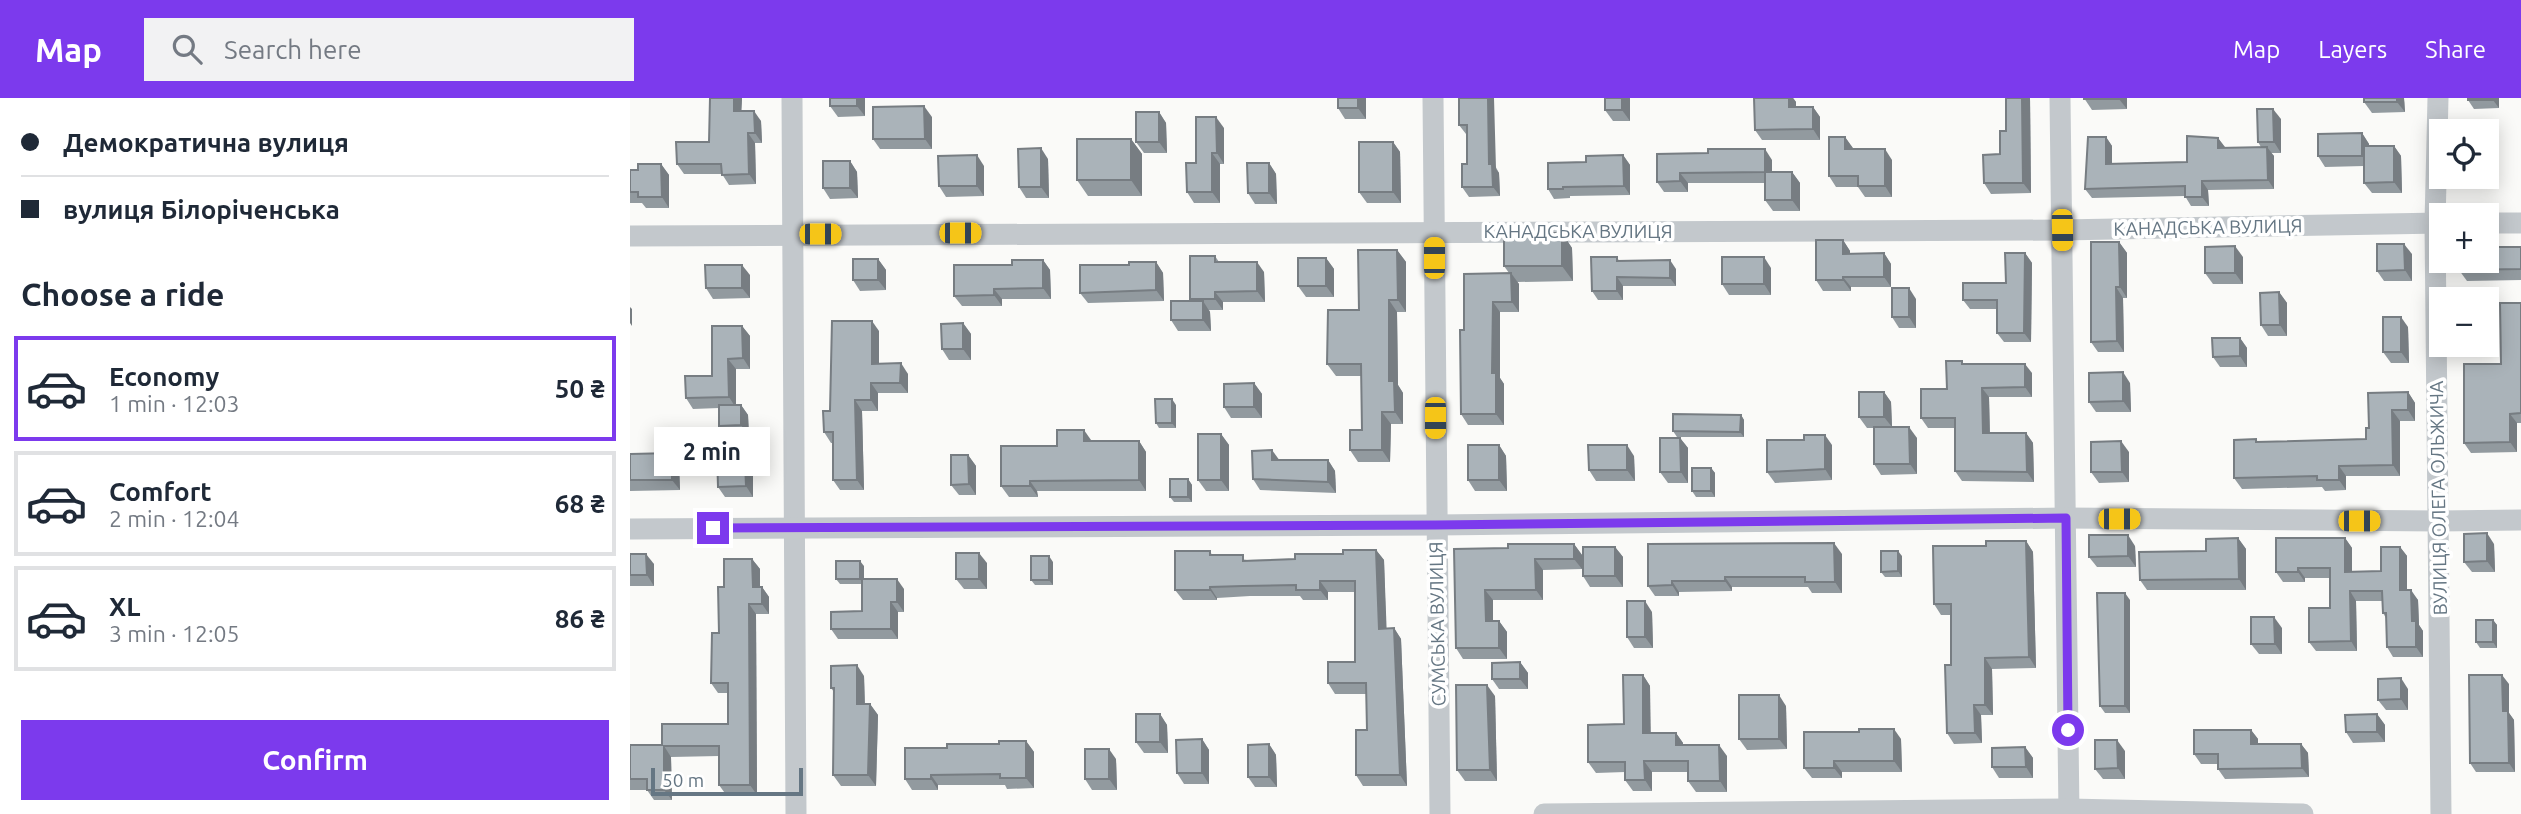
<!DOCTYPE html>
<html lang="en">
<head>
<meta charset="utf-8">
<style>
  body { margin:0; font-family:Ubuntu,sans-serif; background:#f2f2f3; color:#1f2937; height:100vh; display:flex; flex-direction:column; font-size:26px; white-space:nowrap }
  * { box-sizing:border-box; margin:0 }
  p { font-size:23px; color:#747a83 }
  .icon { flex:none; width:38px; height:38px; fill:none; stroke:currentColor; stroke-width:2; stroke-linecap:round; stroke-linejoin:round }
  .map { position:relative; flex:1; overflow:hidden }
  .details { display:flex; flex-direction:column; background:#fff; width:630px }
  .details>* { flex:none }
  .hud { display:grid; align-content:center; height:154px; padding:0 21px; background:#fff }
  .tools { position:absolute; left:1799px; top:21px; display:grid; gap:14px }
  .tools a { display:grid; place-items:center; width:70px; height:70px; border-radius:0px; background:#fff; box-shadow:0 4px 18px #0003; font-size:35px }
  .scale { position:absolute; left:21px; bottom:18px; width:152px; box-sizing:border-box; padding-left:7px; border:4px solid #657683; border-top:0; font-size:19px; line-height:24px; white-space:nowrap; color:#657683; -webkit-text-stroke:5px #fff; paint-order:stroke }
  .end { position:absolute; width:32px; height:32px; margin:-16px; border:9px solid #7c3aed; background:#fff; box-shadow:0 0 0 4px #fff }
  .from { border-radius:50% }
  .bubble { position:absolute; height:49px; border-radius:0px; background:#fff; box-shadow:0 4px 18px #0003; font-size:23px; font-weight:700; line-height:49px; text-align:center }
  .car { position:absolute; width:21px; height:42px; margin:-21px -10px; border-radius:9px; box-shadow:0 0 5px 2px #0007; background:linear-gradient(#f5c518 24%,#345 0 40%,#f5c518 0 76%,#345 0 86%,#f5c518 0) }
  .hud b { display:flex; align-items:center; gap:24px; height:66px; font-size:26px }
  .hud b+b { border-top:2px solid #e0e1e3 }
  .hud i { width:18px; height:18px; background:#1f2937 }
  ul { padding:0; list-style:none }
  li { display:flex; align-items:center; gap:21px; height:105px; margin:0 14px 10px; padding:0 7px; border:4px solid #e0e1e3; border-radius:0px }
  li div { flex:1 }
  li b { display:block; font-size:26px }
  li em { font-style:normal; font-weight:700 }
  li.current { border-color:#7c3aed }
  li>.icon { width:63px; height:63px; stroke-width:1.5 }
  h2 { padding:0 21px; font-size:32px; line-height:84px }
  .cta { display:flex; gap:14px; margin-top:auto; padding:14px 21px }
  .cta a { flex:1; height:80px; border-radius:0px; background:#7c3aed; color:#fff; font-size:28px; font-weight:700; line-height:80px; text-align:center }
  header { display:flex; align-items:center; gap:42px; box-sizing:border-box; height:98px; padding:0 35px; background:#7c3aed; color:#fff }
  header strong { font-size:33px }
  nav { display:flex; gap:38px; margin-inline-start:auto; font-size:24px }
  .search { width:490px; height:63px; background:#f2f2f3; display:flex; align-items:center; gap:18px; box-sizing:border-box; padding:0 24px; border-radius:0px; color:#747a83; font-size:26px }
  main { display:flex; flex:1; min-height:0 }
  .map>svg:first-child { display:block }
</style>
</head>
<body>
<header>
<strong>Map</strong>
<div class="search"><svg class="icon" aria-label="search" viewBox="0 0 24 24"><circle cx="10" cy="10" r="6"/><path d="M15 15l6 6"/></svg>Search here</div>
<nav><a>Map</a><a>Layers</a><a>Share</a></nav>
</header>
<main>
<section class="details">
<div class="hud">
<b><i class="from"></i>Демократична вулиця</b>
<b><i></i>вулиця Білоріченська</b>
</div>
<h2>Choose a ride</h2>
<ul>
<li class="current"><svg class="icon" aria-label="car" viewBox="0 0 24 24"><path d="M5 17H2v-5l4-1 3-4h7l3 4 3 1v5h-3M9 17h6M6 11h13"/><circle cx="7" cy="17" r="2"/><circle cx="17" cy="17" r="2"/></svg><div><b>Economy</b><p>1 min · 12:03</p></div><em>50 ₴</em></li>
<li><svg class="icon" aria-label="car" viewBox="0 0 24 24"><path d="M5 17H2v-5l4-1 3-4h7l3 4 3 1v5h-3M9 17h6M6 11h13"/><circle cx="7" cy="17" r="2"/><circle cx="17" cy="17" r="2"/></svg><div><b>Comfort</b><p>2 min · 12:04</p></div><em>68 ₴</em></li>
<li><svg class="icon" aria-label="car" viewBox="0 0 24 24"><path d="M5 17H2v-5l4-1 3-4h7l3 4 3 1v5h-3M9 17h6M6 11h13"/><circle cx="7" cy="17" r="2"/><circle cx="17" cy="17" r="2"/></svg><div><b>XL</b><p>3 min · 12:05</p></div><em>86 ₴</em></li>
</ul>
<div class="cta"><a>Confirm</a></div>
</section>
<div class="map">
<svg width="1891" height="716" viewBox="0 0 1891 716">
  <rect width="100%" height="100%" fill="#fafaf8"/>
  <g fill="none" stroke-linecap="round" stroke-linejoin="round">
    <g stroke="#c3c8cc" stroke-width="21">
      <path d="M162,0L166,716"/>
      <path d="M803,0L810,716"/>
      <path d="M1430,0L1439,716"/>
      <path d="M1808,0L1805,125L1811,716"/>
      <path d="M1857,125H1891"/>
      <path d="M0,138L1432,132L1811,125"/>
      <path d="M0,431L806,427L1436,420L1809,423L1891,422"/>
      <path d="M914,716L1439,711L1673,716"/>
    </g>
  </g>
  <g fill="#929a9f">
    <path d="M80,0H112L111,13L131,23L132,45H125L126,86L99,87L92,76H54L47,66L79,44Z"/>
    <path d="M235,0V18L208,19L200,8Z"/>
    <path d="M708,0H736V21H715L708,10Z"/>
    <path d="M829,0L869,75L870,98L839,99L832,89L837,66V36H836L829,27Z"/>
    <path d="M1000,0V23H983L975,12Z"/>
    <path d="M1124,0H1163L1166,4V9H1183L1190,19V42H1132L1125,32Z"/>
    <path d="M1376,0H1400L1401,95L1361,96L1354,85L1370,56L1376,33Z"/>
    <path d="M1454,0H1497V11L1462,12Z"/>
    <path d="M1774,0L1775,14L1742,15L1734,4Z"/>
    <path d="M1838,0H1869V10L1844,11L1838,2Z"/>
    <path d="M529,14L536,25L537,55H514L506,44Z"/>
    <path d="M302,19V51H250L243,41Z"/>
    <path d="M1651,21V55H1641L1644,58V91L1578,92L1579,108H1561L1555,98L1462,100L1455,91L1476,39L1482,48V66L1557,64L1588,40L1595,50L1631,49L1628,44Z"/>
    <path d="M594,30V66H590V105H564L557,94L566,65Z"/>
    <path d="M1732,35L1739,46V48H1764L1771,58L1772,95H1742L1734,85V68L1695,69L1688,58Z"/>
    <path d="M1215,39L1223,51L1262,62V99H1235L1228,89H1206L1199,78Z"/>
    <path d="M501,41L512,56V98H458L447,82Z"/>
    <path d="M763,44L770,54L771,105H737L729,94Z"/>
    <path d="M1027,56L1142,62V74H1162L1170,85V113H1143L1135,102V85H1058V94H1034L1027,84Z"/>
    <path d="M993,57L1000,67V97L940,98V100L924,101L918,91L956,64Z"/>
    <path d="M418,61L419,100H396L389,89Z"/>
    <path d="M1866,62L1867,89L1842,90L1834,79Z"/>
    <path d="M220,63L227,74L228,100L200,101L193,90Z"/>
    <path d="M639,65L646,76L647,106H625L618,95Z"/>
    <path d="M31,66L39,77V110H16L12,105H0V72H8Z"/>
    <path d="M354,68V98L316,99L309,88Z"/>
    <path d="M932,135L942,150L943,183L887,184L889,186V214H870V280L874,286V327H838L831,316L834,232L879,175L874,168Z"/>
    <path d="M1213,142L1220,153V155H1254L1261,166V189H1221V193H1193L1186,182Z"/>
    <path d="M1489,144L1497,155V200H1493L1494,254H1468L1461,244Z"/>
    <path d="M1867,149H1891V182L1837,183L1829,172Z"/>
    <path d="M767,152L776,164V214H767L768,287L773,295V326H761L760,364H728L720,352L732,332L731,278H706L697,266L729,212Z"/>
    <path d="M1395,155L1402,165L1401,244H1374L1367,235V211H1340L1333,202L1376,185Z"/>
    <path d="M1782,156V183H1754L1747,173Z"/>
    <path d="M585,158L589,164L634,174L635,204H593V212H579L580,214L581,233H548L541,222L562,203L560,201Z"/>
    <path d="M987,159L989,163L1046,171V188H993V202H968L962,193Z"/>
    <path d="M1613,159V186H1583L1575,175Z"/>
    <path d="M696,160L704,171V199H676L668,188Z"/>
    <path d="M248,161L256,172V192L230,193L223,182Z"/>
    <path d="M413,162L420,172L421,201H372V208H332L324,198L382,167Z"/>
    <path d="M526,164L533,175L534,203L458,205L450,195Z"/>
    <path d="M1141,170V197H1099L1092,186Z"/>
    <path d="M120,177V200L83,201L76,190Z"/>
    <path d="M1649,194L1657,205V238H1638L1631,227Z"/>
    <path d="M1286,201V230H1269L1262,219Z"/>
    <path d="M1891,205V325H1887V354L1841,355L1834,345L1871,266Z"/>
    <path d="M333,225L341,236V262H319L312,251Z"/>
    <path d="M112,228L120,238V271H106V307H111L118,317L119,338H103L110,348V363L123,374V399H95L88,389L87,364H66L59,353L96,338L89,328V310L63,311L56,300L82,278Z"/>
    <path d="M1778,229L1779,265H1761L1753,254Z"/>
    <path d="M249,233V265L278,276V295H248V313H232L234,392H210L203,382V345H201L194,334L200,313Z"/>
    <path d="M1610,240L1617,250V269H1590L1583,259Z"/>
    <path d="M1333,266L1402,275V299H1359L1360,335H1396L1403,345L1404,384L1332,383L1325,373V330H1298L1291,320L1317,291Z"/>
    <path d="M624,285L632,296V320H601L594,309Z"/>
    <path d="M1500,285L1501,314H1466L1459,304Z"/>
    <path d="M1254,294L1261,304L1262,329L1287,340V376L1251,377L1244,366V330H1237L1229,319Z"/>
    <path d="M1778,294L1785,305V323H1770V378H1716V392L1695,393L1692,389L1612,391L1604,380L1626,341L1628,344L1736,341L1739,330Z"/>
    <path d="M546,307V330H529L526,325Z"/>
    <path d="M1111,317L1114,322V339H1047L1043,333Z"/>
    <path d="M591,336L599,347V393H576L568,382Z"/>
    <path d="M1050,340L1058,350V385H1038L1030,374Z"/>
    <path d="M461,342L509,343L516,354V393H407L408,399H379L371,388L427,348Z"/>
    <path d="M869,347L876,358L877,393H845L838,382Z"/>
    <path d="M1202,347V382L1145,385L1137,374Z"/>
    <path d="M1499,354V384L1469,385L1461,374Z"/>
    <path d="M42,355L49,366L50,392L0,393V356Z"/>
    <path d="M338,357L346,368V397H329L321,387Z"/>
    <path d="M1004,358L1005,383H966L959,372Z"/>
    <path d="M649,362H698L705,373L706,395L630,392L623,381Z"/>
    <path d="M1081,370L1085,375V399H1066L1062,393Z"/>
    <path d="M558,381L562,387V404H544L540,399Z"/>
    <path d="M1608,440L1616,451V492H1517L1510,482Z"/>
    <path d="M1715,440L1722,450V474L1751,473L1770,449L1777,458V492L1788,502L1789,527L1793,533V559H1763L1757,549L1756,520L1753,515V503H1726L1727,553H1686L1679,544L1700,510V480H1675V484H1653L1646,474Z"/>
    <path d="M1396,443L1403,454L1406,570L1362,571L1363,617H1351L1352,645L1324,646L1317,635L1321,567V517H1311L1304,506L1356,448Z"/>
    <path d="M944,446L952,457V471L913,472V502H863V523H869L877,534V561H833L826,550L824,451L878,450Z"/>
    <path d="M1864,446L1865,474H1842L1834,464Z"/>
    <path d="M1505,448L1506,469H1467L1459,459Z"/>
    <path d="M985,449L993,459V489H960L953,478Z"/>
    <path d="M746,452L754,462L756,531L764,530L771,541L777,688H733L726,677L737,632L736,596H705L698,585L725,564V494H698V502H673L670,498H620L587,500V502H553L545,492L580,453L582,457L617,462L665,461Z"/>
    <path d="M0,456L24,466V488H0Z"/>
    <path d="M1212,456V495H1182L1178,489H1102V493L1049,494V498H1025L1018,488Z"/>
    <path d="M1272,458V479H1255L1251,474Z"/>
    <path d="M122,461L130,471V489H132L139,499V516H126L127,697L97,698L89,687V658L41,659L42,702H24L17,692H0V647H32L98,626V595H88L81,585L89,535L94,489Z"/>
    <path d="M423,464V487H405L401,482Z"/>
    <path d="M357,465V491H334L326,481Z"/>
    <path d="M234,468V481L274,491V514H268V541H208L201,531L232,513V486H210L206,481Z"/>
    <path d="M1500,502V615H1475L1470,608Z"/>
    <path d="M1022,514L1023,550H1004L997,539Z"/>
    <path d="M1863,522L1867,527V550H1850L1846,544Z"/>
    <path d="M1652,530V556H1629L1621,546Z"/>
    <path d="M890,564L898,575V591H869L862,581Z"/>
    <path d="M1013,577L1020,588V635H1046L1053,645V647L1097,658V694H1066L1058,683V674H1022V693H1003L995,682V674L966,675L958,664L994,626Z"/>
    <path d="M234,578L235,606H240L248,617L246,688H211L203,677L204,594L201,590Z"/>
    <path d="M1879,586V615L1884,622L1885,674H1846L1840,665Z"/>
    <path d="M1778,591V612H1756L1748,602Z"/>
    <path d="M865,598L867,683H835L827,672Z"/>
    <path d="M1156,608L1157,651L1117,652L1109,641Z"/>
    <path d="M530,616L537,627L538,655H514L506,644Z"/>
    <path d="M1747,616L1755,627V644L1723,645L1716,634Z"/>
    <path d="M1621,632L1628,641V646H1671L1678,655L1679,679L1595,681L1588,671V666H1571L1564,656Z"/>
    <path d="M1229,634L1271,641L1272,674H1212V680H1182L1174,670Z"/>
    <path d="M572,641L579,652V686H554L547,675Z"/>
    <path d="M396,643L404,654V690L377,691L375,687H308V692H282L275,681L317,650Z"/>
    <path d="M639,646L646,657L647,689H625L618,679Z"/>
    <path d="M1395,649L1403,660V680H1369L1362,669Z"/>
    <path d="M1495,653V681H1473L1465,671Z"/>
    <path d="M486,661L487,692H462L455,681Z"/>
  </g>
  <g fill="#777d82">
    <path d="M104,0H112L111,23L104,13Z"/>
    <path d="M227,0H235V18L227,8Z"/>
    <path d="M728,0H736V21L728,10Z"/>
    <path d="M858,0H864L866,71L869,75L870,98L863,89L859,66Z"/>
    <path d="M992,0H1000V23L992,12Z"/>
    <path d="M1159,0H1163L1166,4V19L1159,9Z"/>
    <path d="M1392,0H1400L1401,95L1393,85Z"/>
    <path d="M1489,0H1497V11L1489,1Z"/>
    <path d="M1767,0H1774L1775,14L1767,4Z"/>
    <path d="M1863,0H1869V10L1863,2Z"/>
    <path d="M294,8L302,19V51L295,41Z"/>
    <path d="M1183,9L1190,19V42L1183,31Z"/>
    <path d="M1643,11L1651,21V55L1644,44Z"/>
    <path d="M124,13L131,23L132,45L125,35Z"/>
    <path d="M529,14L536,25L537,55L529,44Z"/>
    <path d="M586,19L594,30V66L587,55Z"/>
    <path d="M118,35L125,45L126,86L119,76Z"/>
    <path d="M1732,35L1739,46L1740,68L1732,58Z"/>
    <path d="M1215,39L1223,50V62L1215,51Z"/>
    <path d="M1476,39L1482,48V75L1476,66Z"/>
    <path d="M1588,40L1595,49V59L1588,50Z"/>
    <path d="M501,41L512,56V98L501,82Z"/>
    <path d="M763,44L770,54L771,105L763,94Z"/>
    <path d="M1764,48L1771,58L1772,95L1764,84Z"/>
    <path d="M1637,49L1644,58V91L1638,82Z"/>
    <path d="M411,50L418,61L419,100L411,89Z"/>
    <path d="M1135,51L1142,62V85L1135,74Z"/>
    <path d="M1255,51L1262,62V99L1255,88Z"/>
    <path d="M1859,51L1866,62L1867,89L1859,79Z"/>
    <path d="M582,55L590,66V105L582,94Z"/>
    <path d="M347,57L354,68V98L347,88Z"/>
    <path d="M993,57L1000,67V97L994,88Z"/>
    <path d="M220,63L227,74L228,100L220,90Z"/>
    <path d="M639,65L646,76L647,106L639,95Z"/>
    <path d="M31,66L39,77V110L32,99Z"/>
    <path d="M1162,74L1170,85V113L1162,102Z"/>
    <path d="M1050,75L1058,85V94L1050,83Z"/>
    <path d="M1572,83L1578,92L1579,108L1572,99Z"/>
    <path d="M932,135L942,150L943,183L932,168Z"/>
    <path d="M1213,142L1220,153V166L1213,156Z"/>
    <path d="M1489,144L1497,155V200L1490,189Z"/>
    <path d="M1774,146L1782,156V183L1775,172Z"/>
    <path d="M1605,148L1613,159V186L1605,175Z"/>
    <path d="M767,152L776,164V214L768,202Z"/>
    <path d="M1254,155L1261,166V189L1254,179Z"/>
    <path d="M1395,155L1402,165L1401,244L1394,235Z"/>
    <path d="M1134,159L1141,170V197L1134,186Z"/>
    <path d="M696,160L704,171V199L696,188Z"/>
    <path d="M248,161L256,172V192L248,182Z"/>
    <path d="M413,162L420,172L421,201L413,190Z"/>
    <path d="M1040,162L1046,171V188L1040,180Z"/>
    <path d="M526,164L533,175L534,203L526,192Z"/>
    <path d="M627,164L634,174L635,204L627,193Z"/>
    <path d="M112,167L120,177V200L112,190Z"/>
    <path d="M881,175L889,186V214L882,204Z"/>
    <path d="M987,179L993,188V202L987,193Z"/>
    <path d="M1213,179L1221,189V193L1213,182Z"/>
    <path d="M1486,189L1493,200L1494,254L1487,243Z"/>
    <path d="M1279,190L1286,201V230L1279,219Z"/>
    <path d="M364,191L372,201V208L364,197Z"/>
    <path d="M585,194L593,204V212L585,201Z"/>
    <path d="M1649,194L1657,205V238L1650,227Z"/>
    <path d="M759,202L767,214L768,287L773,295V326L765,314L759,283Z"/>
    <path d="M573,203L580,214L581,233L573,222Z"/>
    <path d="M863,204L870,214V280L874,286V327L866,316L862,275Z"/>
    <path d="M0,209L2,211V228L0,225Z"/>
    <path d="M1771,219L1778,229L1779,265L1771,254Z"/>
    <path d="M242,223L249,233V276L242,266Z"/>
    <path d="M333,225L341,236V262L333,251Z"/>
    <path d="M112,228L120,238V271L113,260Z"/>
    <path d="M1610,240L1617,250V269L1610,258Z"/>
    <path d="M98,261L106,271V310L99,299Z"/>
    <path d="M271,265L278,276V295L270,285Z"/>
    <path d="M1395,266L1402,275V299L1395,289Z"/>
    <path d="M1493,274L1500,285L1501,314L1493,303Z"/>
    <path d="M241,285L248,295V313L241,302Z"/>
    <path d="M624,285L632,296V320L624,309Z"/>
    <path d="M1352,290L1359,299L1360,345L1353,335Z"/>
    <path d="M1254,294L1261,304L1262,329L1254,319Z"/>
    <path d="M1778,294L1785,305V323L1778,312Z"/>
    <path d="M542,301L546,307V330L542,325Z"/>
    <path d="M225,302L232,313L234,392L227,382Z"/>
    <path d="M111,307L118,317L119,338L111,327Z"/>
    <path d="M1762,312L1770,323V378L1763,367Z"/>
    <path d="M752,314L761,326L760,364L752,352Z"/>
    <path d="M1880,316L1887,325V354L1880,344Z"/>
    <path d="M1111,317L1114,322V339L1110,334Z"/>
    <path d="M1279,329L1287,340V376L1280,366Z"/>
    <path d="M454,332L461,342V354L454,343Z"/>
    <path d="M1396,335L1403,345L1404,384L1397,374Z"/>
    <path d="M591,336L599,347V393L591,382Z"/>
    <path d="M1195,337L1202,347V382L1195,371Z"/>
    <path d="M102,338L110,348V374L102,363Z"/>
    <path d="M1050,340L1058,350V385L1051,374Z"/>
    <path d="M509,343L516,354V393L509,382Z"/>
    <path d="M1491,343L1499,354V384L1492,374Z"/>
    <path d="M869,347L876,358L877,393L869,382Z"/>
    <path d="M997,347L1004,358L1005,383L997,372Z"/>
    <path d="M642,352L650,363L642,362Z"/>
    <path d="M42,355L49,366L50,392L42,382Z"/>
    <path d="M338,357L346,368V397L339,386Z"/>
    <path d="M698,362L705,373L706,395L698,384Z"/>
    <path d="M115,363L123,374V399L116,388Z"/>
    <path d="M1709,368L1716,378V392L1709,382Z"/>
    <path d="M1081,370L1085,375V399L1081,393Z"/>
    <path d="M558,381L562,387V404L558,399Z"/>
    <path d="M400,383L407,393L408,399L400,388Z"/>
    <path d="M1857,435L1864,446L1865,474L1857,463Z"/>
    <path d="M1498,437L1505,448L1506,469L1498,458Z"/>
    <path d="M1608,440L1616,451V492L1609,481Z"/>
    <path d="M1715,440L1722,450V483L1715,474Z"/>
    <path d="M1396,443L1403,454L1406,570L1399,559Z"/>
    <path d="M1204,445L1212,456V495L1205,484Z"/>
    <path d="M944,446L952,457V471L944,461Z"/>
    <path d="M985,449L993,459V489L985,478Z"/>
    <path d="M1770,449L1777,458V502L1770,492Z"/>
    <path d="M746,452L754,462L757,541L749,531Z"/>
    <path d="M1268,453L1272,458V479L1268,473Z"/>
    <path d="M349,455L357,465V491L349,481Z"/>
    <path d="M16,456L24,466V488L17,477Z"/>
    <path d="M419,458L423,464V487L419,482Z"/>
    <path d="M122,461L130,471V499L123,489Z"/>
    <path d="M905,461L913,472V502L906,492Z"/>
    <path d="M230,463L234,468V486L230,481Z"/>
    <path d="M1668,470L1675,480V484L1668,474Z"/>
    <path d="M1095,479L1102,489V493L1095,483Z"/>
    <path d="M267,481L274,491V514L267,504Z"/>
    <path d="M690,483L698,494V502L690,492Z"/>
    <path d="M1042,483L1049,494V498L1042,487Z"/>
    <path d="M132,489L139,499V516L132,506Z"/>
    <path d="M580,489L587,500V502L580,492Z"/>
    <path d="M855,492L863,502V534L856,523Z"/>
    <path d="M1781,492L1788,502L1789,527L1793,533V559L1786,549L1782,523Z"/>
    <path d="M1720,493L1726,503L1727,553L1721,543Z"/>
    <path d="M1495,495L1500,502V615L1495,608Z"/>
    <path d="M1015,503L1022,514L1023,550L1015,539Z"/>
    <path d="M261,504L268,514V541L261,531Z"/>
    <path d="M119,506L126,516L127,697L120,687Z"/>
    <path d="M1644,519L1652,530V556L1645,546Z"/>
    <path d="M1863,522L1867,527V550L1863,544Z"/>
    <path d="M869,523L877,534V561L869,550Z"/>
    <path d="M764,530L771,541L777,688L770,677Z"/>
    <path d="M1355,560L1362,571L1363,617L1355,607Z"/>
    <path d="M890,564L898,575V591L890,581Z"/>
    <path d="M227,567L234,578L235,617L227,606Z"/>
    <path d="M1013,577L1020,588L1021,645L1013,635Z"/>
    <path d="M1872,577L1879,586V615L1884,622L1885,674L1879,665L1873,613Z"/>
    <path d="M1771,580L1778,591V612L1771,601Z"/>
    <path d="M857,587L865,598L867,683L860,672Z"/>
    <path d="M1149,597L1156,608L1157,651L1149,641Z"/>
    <path d="M240,606L248,617L246,688L238,677Z"/>
    <path d="M1344,607L1351,617L1352,645L1345,635Z"/>
    <path d="M530,616L537,627L538,655L530,644Z"/>
    <path d="M1747,616L1755,627V644L1747,634Z"/>
    <path d="M1264,631L1271,641L1272,674L1264,663Z"/>
    <path d="M1621,632L1628,641V656L1621,646Z"/>
    <path d="M1046,635L1053,645V658L1046,647Z"/>
    <path d="M572,641L579,652V686L572,675Z"/>
    <path d="M1487,642L1495,653V681L1488,670Z"/>
    <path d="M396,643L404,654V690L396,680Z"/>
    <path d="M639,646L646,657L647,689L639,679Z"/>
    <path d="M1671,646L1678,655L1679,679L1672,670Z"/>
    <path d="M1089,647L1097,658V694L1090,683Z"/>
    <path d="M34,648L41,659L42,702L34,692Z"/>
    <path d="M1395,649L1403,660V680L1396,669Z"/>
    <path d="M479,651L486,661L487,692L479,681Z"/>
    <path d="M1014,663L1022,674V693L1015,682Z"/>
    <path d="M1204,663L1212,674V680L1204,670Z"/>
    <path d="M301,677L308,687V692L301,681Z"/>
  </g>
  <g fill="#aab3b9" stroke="#777d82" stroke-width="2">
    <path d="M80,0H104V13H124L125,35H118L119,76L92,77L91,66H47L46,44H79Z"/>
    <rect x="200" y="0" width="27" height="8"/>
    <rect x="708" y="0" width="20" height="10"/>
    <path d="M829,0H858L859,66H862L863,89H832V66H837V27H829Z"/>
    <rect x="975" y="0" width="17" height="12"/>
    <path d="M1124,0H1159V9H1183V31L1125,32Z"/>
    <path d="M1376,0H1392L1393,85H1354L1353,57L1370,56V33H1376Z"/>
    <rect x="1454" y="0" width="35" height="1"/>
    <rect x="1734" y="0" width="33" height="4"/>
    <rect x="1838" y="0" width="25" height="2"/>
    <path d="M294,8L295,41H243V9Z"/>
    <path d="M1627,11H1643L1644,44H1628Z"/>
    <rect x="506" y="14" width="23" height="30"/>
    <path d="M566,19H586L587,55H582V94H557L556,65H566Z"/>
    <path d="M1732,35V58H1688V36Z"/>
    <path d="M1557,38L1588,40V50L1637,49L1638,82L1572,83V99H1555V88L1455,91L1458,39H1476V66L1557,64Z"/>
    <path d="M1199,39H1215V51H1255V88H1228V78H1199Z"/>
    <rect x="447" y="41" width="54" height="41"/>
    <rect x="729" y="44" width="34" height="50"/>
    <path d="M1734,48H1764V84L1734,85Z"/>
    <path d="M411,50V89H389L388,51Z"/>
    <path d="M1078,51H1135V74L1050,75V83L1027,84V56L1078,55Z"/>
    <rect x="1857" y="51" width="2" height="28"/>
    <path d="M347,57V88H309L308,58Z"/>
    <path d="M993,57L994,88L933,89V91H918V65L956,64V58Z"/>
    <rect x="193" y="63" width="27" height="27"/>
    <path d="M617,65H639V95H618Z"/>
    <path d="M8,66H31L32,99H8V94H0V72H8Z"/>
    <rect x="1135" y="74" width="27" height="28"/>
    <rect x="874" y="135" width="58" height="33"/>
    <path d="M1186,142H1213V156L1254,155V179H1213V182H1186Z"/>
    <path d="M1461,144H1489L1490,189H1486L1487,243L1461,244Z"/>
    <path d="M1864,144V149H1891V171L1829,172V163H1857V145Z"/>
    <path d="M1747,146H1774L1775,172L1747,173Z"/>
    <path d="M1605,148V175H1575V149Z"/>
    <path d="M728,152H767L768,202H759V283H764L765,314H752V352H720V332H732L731,266H697L698,212H729Z"/>
    <path d="M1375,155H1395L1394,235H1367V202H1333V185H1376Z"/>
    <path d="M560,158H585V164H627V193L585,194V201H560Z"/>
    <path d="M961,159H987V163L1040,162V180L987,179V193H962Z"/>
    <rect x="1092" y="159" width="42" height="27"/>
    <rect x="668" y="160" width="28" height="28"/>
    <rect x="223" y="161" width="25" height="21"/>
    <path d="M382,162H413V190L364,191V197L324,198V167H382Z"/>
    <path d="M499,164H526V192L450,195V167H499Z"/>
    <path d="M75,167H112V190H76Z"/>
    <path d="M881,175L882,204H863L862,275H866V316H831L830,232H834V176Z"/>
    <rect x="1262" y="190" width="17" height="29"/>
    <path d="M1649,194L1650,227H1631L1630,195Z"/>
    <rect x="541" y="203" width="32" height="19"/>
    <path d="M1870,205H1891V315L1880,316V344L1834,345V266H1871Z"/>
    <rect x="1753" y="219" width="18" height="35"/>
    <path d="M202,223H242V266L271,265L270,285H241V302H225L227,382H203V334H194L193,313H200Z"/>
    <path d="M333,225V251H312L311,226Z"/>
    <path d="M82,228H112L113,260L98,261L99,299L56,300L55,278H82Z"/>
    <path d="M1582,240H1610V258L1583,259Z"/>
    <path d="M1316,263H1332V266H1395V289L1352,290L1353,335H1396L1397,374L1325,373V320H1291V291H1317Z"/>
    <path d="M1493,274V303L1459,304V275Z"/>
    <path d="M624,285V309H594V286Z"/>
    <rect x="1229" y="294" width="25" height="25"/>
    <path d="M1778,294V312H1762L1763,367L1709,368V382H1687V378L1604,380V342L1626,341V344L1736,341V330H1739L1738,295Z"/>
    <path d="M525,301H542V325H526Z"/>
    <path d="M89,307H111V327L89,328Z"/>
    <path d="M1043,316L1111,317L1110,334L1043,333Z"/>
    <path d="M1244,329H1279L1280,366H1244Z"/>
    <path d="M427,332H454V343H509V382L400,383V388H371V348H427Z"/>
    <rect x="568" y="336" width="23" height="46"/>
    <path d="M1174,337H1195V371L1137,374V342H1174Z"/>
    <path d="M58,338H102V363H115L116,388L88,389L87,353H59Z"/>
    <path d="M1030,340H1050L1051,374H1030Z"/>
    <path d="M1491,343L1492,374H1461V344Z"/>
    <rect x="838" y="347" width="31" height="35"/>
    <path d="M958,347H997V372H959Z"/>
    <path d="M642,352V362H698V384L623,381L622,353Z"/>
    <path d="M42,355V382H0V356Z"/>
    <path d="M321,357H338L339,386L321,387Z"/>
    <rect x="1062" y="370" width="19" height="23"/>
    <rect x="540" y="381" width="18" height="18"/>
    <path d="M1857,435V463L1834,464V436Z"/>
    <path d="M1459,437H1498V458L1459,459Z"/>
    <path d="M1608,440L1609,481L1510,482L1509,454L1576,453V441Z"/>
    <path d="M1646,440H1715V474L1751,473V449H1770V492H1781L1782,523H1786V549H1757L1756,515H1753L1752,493H1720L1721,543L1679,544V510H1700V470H1668V474H1646Z"/>
    <path d="M1356,443H1396L1399,559L1355,560V607H1344L1345,635H1317L1315,567H1321V506H1304L1303,448H1356Z"/>
    <path d="M1204,445L1205,484H1175V479H1095V483H1042V487L1018,488V446Z"/>
    <path d="M878,446H944V461H905L906,492H855L856,523H869V550H826L824,451L878,450Z"/>
    <rect x="953" y="449" width="32" height="29"/>
    <path d="M713,452H746L749,531L764,530L770,677H726V632H737L736,585H698V564H725V483H690V492H666V487L613,488L580,489V492H545V453H580V457H613V463L665,461V456H713Z"/>
    <path d="M1251,453H1268V473L1251,474Z"/>
    <rect x="326" y="455" width="23" height="26"/>
    <path d="M0,456H16L17,477H0Z"/>
    <rect x="401" y="458" width="18" height="24"/>
    <path d="M94,461H122L123,489H132V506H119L120,687H89V648H34V692H17V681H0V647H32V626H98V585H81L82,535H89L88,489H94Z"/>
    <rect x="206" y="463" width="24" height="18"/>
    <path d="M232,481H267V504H261V531H201V514L232,513Z"/>
    <path d="M1467,495H1495V608H1470Z"/>
    <rect x="997" y="503" width="18" height="36"/>
    <path d="M1621,519H1644L1645,546H1621Z"/>
    <rect x="1846" y="522" width="17" height="22"/>
    <path d="M890,564V581H862V565Z"/>
    <path d="M227,567V606H240L238,677H203L204,590H201V568Z"/>
    <path d="M993,577H1013V635H1046V647H1089L1090,683H1058V663H1014L1015,682H995V664H958V627L994,626Z"/>
    <path d="M1839,577H1872L1873,613H1878L1879,665H1840Z"/>
    <path d="M1771,580V601L1748,602V581Z"/>
    <path d="M826,587H857L860,672H827Z"/>
    <rect x="1109" y="597" width="40" height="44"/>
    <rect x="506" y="616" width="24" height="28"/>
    <path d="M1747,616V634H1716L1715,617Z"/>
    <path d="M1229,631H1264V663H1204V670H1174V634H1229Z"/>
    <path d="M1564,632H1621V646H1671L1672,670L1588,671V656H1564Z"/>
    <path d="M572,641V675H547L546,642Z"/>
    <path d="M1465,642H1487L1488,670L1465,671Z"/>
    <path d="M369,643H396V680H370V676L301,677V681H275V650H317V646H369Z"/>
    <path d="M639,646V679H618V647Z"/>
    <path d="M1395,649L1396,669H1362V650Z"/>
    <rect x="455" y="651" width="24" height="30"/>
  </g>
  <g fill="none" stroke-linecap="round" stroke-linejoin="round">
    <path stroke="#7c3aed" stroke-width="9" d="M83,430L806,427L1436,420L1438,632"/>
  </g>
  <g text-anchor="middle" dominant-baseline="central" stroke-width="7" stroke-linejoin="round" paint-order="stroke">
    <g font-size="19" fill="#657683" stroke="#fff">
      <text transform="translate(1578 129) rotate(-1)">КАНАДСЬКА ВУЛИЦЯ</text>
      <text x="948" y="133">КАНАДСЬКА ВУЛИЦЯ</text>
      <text transform="translate(1808 400) rotate(-91)">ВУЛИЦЯ ОЛЕГА ОЛЬЖИЧА</text>
      <text transform="translate(807 526) rotate(-91)">СУМСЬКА ВУЛИЦЯ</text>
    </g>
  </g>
</svg>
<div class="tools">
<a><svg class="icon" aria-label="locate" viewBox="0 0 24 24"><circle cx="12" cy="12" r="6"/><path d="M12 2v4M12 18v4M2 12h4M18 12h4"/></svg></a>
<a>+</a>
<a>−</a>
</div>
<div class="scale">50 m</div>
<i class="end from" style="left:1438px;top:632px"></i>
<i class="end" style="left:83px;top:430px"></i>
<div class="bubble" style="left:24px;top:329px;width:116px">2 min</div>
<i class="car" style="left:1432px;top:132px;rotate:179deg"></i>
<i class="car" style="left:330px;top:135px;rotate:90deg"></i>
<i class="car" style="left:190px;top:136px;rotate:90deg"></i>
<i class="car" style="left:804px;top:160px;rotate:0deg"></i>
<i class="car" style="left:805px;top:320px;rotate:180deg"></i>
<i class="car" style="left:1489px;top:421px;rotate:90deg"></i>
<i class="car" style="left:1729px;top:423px;rotate:90deg"></i>
</div>
</main>
</body>
</html>
